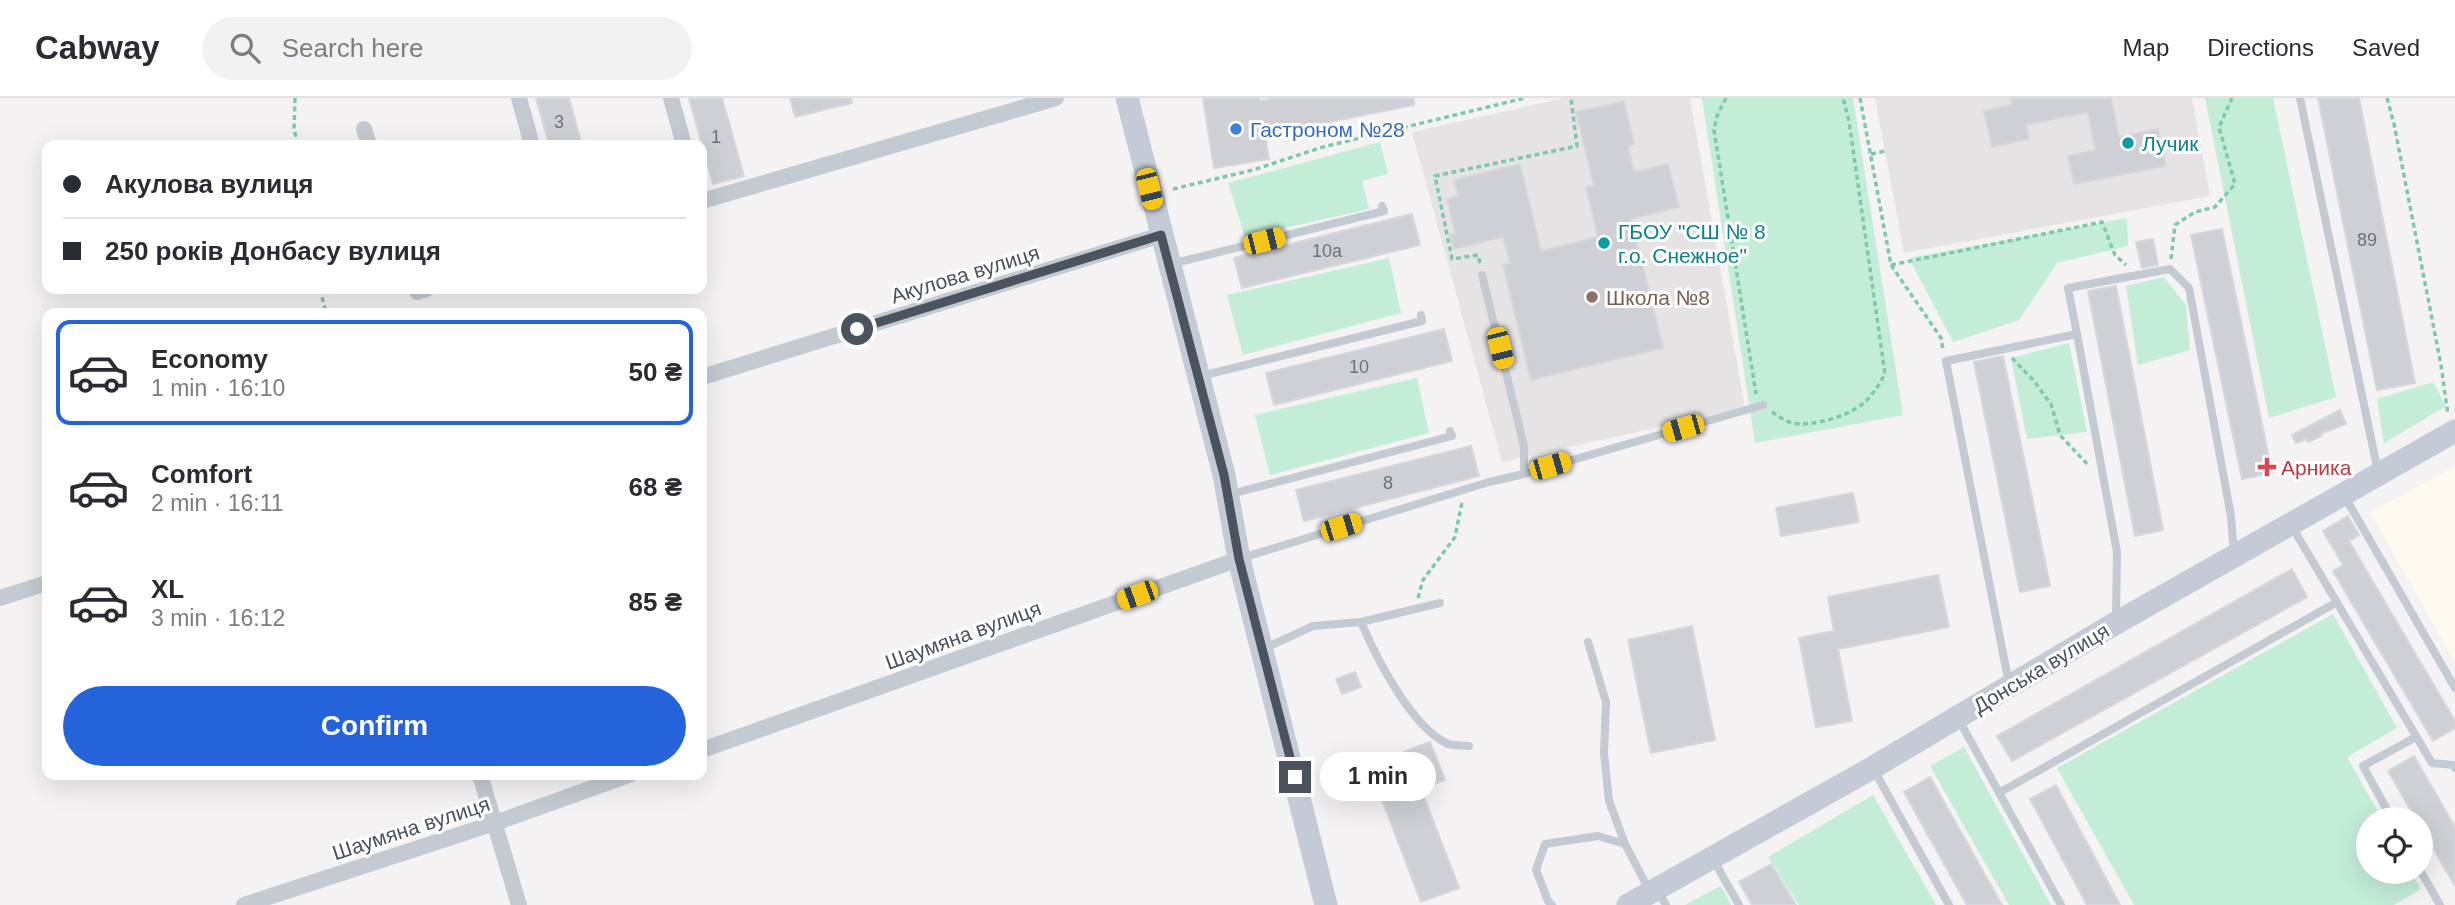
<!DOCTYPE html>
<html lang="en">
<head>
<meta charset="utf-8">
<style>
  body { margin:0; font-family:Arial,sans-serif; background:#f2f2f3; color:#2b2b33; height:100vh; display:flex; flex-direction:column; font-size:26px; white-space:nowrap }
  * { box-sizing:border-box; margin:0 }
  p { font-size:23px; color:#7c7c81 }
  .icon { flex:none; width:38px; height:38px; fill:none; stroke:currentColor; stroke-width:2; stroke-linecap:round; stroke-linejoin:round }
  .map { position:relative; flex:1; overflow:hidden }
  .details { position:absolute; left:42px; top:210px; width:665px; height:472px; display:flex; flex-direction:column; background:#fff; border-radius:14px; box-shadow:0 7px 28px #0002 }
  .details>* { flex:none }
  .top-card { position:absolute; left:42px; top:42px; width:665px; height:154px; border-radius:14px; box-shadow:0 7px 28px #0002; display:grid; align-content:center; height:154px; padding:0 21px; background:#fff }
  .tools { position:absolute; left:2356px; top:709px; display:grid; gap:14px }
  .tools a { display:grid; place-items:center; width:77px; height:77px; border-radius:50%; background:#fff; box-shadow:0 7px 28px #0002; font-size:35px }
  .end { position:absolute; width:32px; height:32px; margin:-16px; border:9px solid #4a535e; background:#fff; box-shadow:0 0 0 4px #fff }
  .from { border-radius:50% }
  .bubble { position:absolute; height:49px; border-radius:24px; background:#fff; box-shadow:0 7px 28px #0002; font-size:23px; font-weight:700; line-height:49px; text-align:center }
  .car { position:absolute; width:21px; height:42px; margin:-21px -10px; border-radius:9px; box-shadow:0 0 5px 2px #0007; background:linear-gradient(#f5c518 24%,#345 0 40%,#f5c518 0 76%,#345 0 86%,#f5c518 0) }
  .top-card b { display:flex; align-items:center; gap:24px; height:66px; font-size:26px }
  .top-card b+b { border-top:2px solid #e1e1e2 }
  .top-card i { width:18px; height:18px; background:#2b2b33 }
  ul { padding:12px 0 0; list-style:none }
  li { display:flex; align-items:center; gap:21px; height:105px; margin:0 14px 10px; padding:0 7px; border:4px solid transparent; border-radius:14px }
  li div { flex:1 }
  li b { display:block; font-size:26px }
  li em { font-style:normal; font-weight:700 }
  li.current { border-color:#2563da }
  li>.icon { width:63px; height:63px; stroke-width:1.5 }
  .primary-button { display:flex; gap:14px; margin-top:auto; padding:14px 21px }
  .primary-button a { flex:1; height:80px; border-radius:42px; background:#2563da; color:#fff; font-size:28px; font-weight:700; line-height:80px; text-align:center }
  header { display:flex; align-items:center; gap:42px; box-sizing:border-box; height:98px; padding:0 35px; background:#fff; border-bottom:2px solid #e1e1e2 }
  header strong { font-size:33px }
  nav { display:flex; gap:38px; margin-inline-start:auto; font-size:24px }
  .search { width:490px; height:63px; background:#f2f2f3; display:flex; align-items:center; gap:18px; box-sizing:border-box; padding:0 24px; border-radius:38px; color:#7c7c81; font-size:26px }
  .map>svg:first-child { display:block }
</style>
</head>
<body>
<header>
<strong>Cabway</strong>
<div class="search"><svg class="icon" aria-label="search" viewBox="0 0 24 24"><circle cx="10" cy="10" r="6"/><path d="M15 15l6 6"/></svg>Search here</div>
<nav><a>Map</a><a>Directions</a><a>Saved</a></nav>
</header>
<div class="map">
<svg width="2455" height="807" viewBox="0 0 2455 807">
  <rect width="100%" height="100%" fill="#f4f2f2"/>
  <path fill="#fcf9ee" d="M2455,368V565L2370,415Z"/>
  <g fill="#e5e3e3">
    <path d="M1565,0H1690L1745,310L1502,364L1412,34Z"/>
    <path d="M1875,0H2192L2210,98L1904,155Z"/>
  </g>
  <g fill="#c4edd8">
    <path d="M1702,0H1853L1903,317L1755,345Z"/>
    <path d="M2205,0H2273L2336,299L2269,320Z"/>
    <path d="M1380,44L1388,76L1362,83L1369,111L1245,139L1228,85Z"/>
    <path d="M2127,120L2128,148L2057,165L2019,222L1953,244L1909,160Z"/>
    <path d="M1389,160L1401,215L1243,257L1227,197Z"/>
    <path d="M2164,179L2186,207L2190,252L2138,267L2126,188Z"/>
    <path d="M2069,245L2087,334L2027,341L2011,260Z"/>
    <path d="M1417,280L1429,335L1270,377L1255,317Z"/>
    <path d="M2433,284L2446,308L2384,345L2377,301Z"/>
    <path d="M2333,516L2397,630L2347,659L2382,721H2368V774H2411L2421,791L2394,807H2134L2057,670Z"/>
    <path d="M1964,649L2051,807H2009L1930,668Z"/>
    <path d="M1873,697L1936,807H1799L1768,759Z"/>
    <path d="M1721,788L1731,807H1685Z"/>
  </g>
  <g fill="#cfd0d5" stroke="#d6d7dc" stroke-width="2">
    <path d="M536,0H569L582,47H549Z"/>
    <path d="M689,0H722L744,78L713,86Z"/>
    <path d="M790,0H851L852,5L795,19Z"/>
    <path d="M1203,0H1259L1260,3L1275,0H1414V7L1265,37L1269,61L1214,70Z"/>
    <path d="M2011,0H2111L2119,39L2158,31L2166,68L2074,86L2068,58L2095,52L2088,14L2026,27L2029,41L1992,49L1984,13L2012,7Z"/>
    <path d="M2318,0H2359L2415,285L2377,292Z"/>
    <path d="M1624,3L1634,46L1628,48L1634,74L1668,66L1679,109L1631,121L1663,250L1531,282L1503,167L1510,165L1503,139L1454,151L1450,136L1455,135L1447,101L1458,98L1454,82L1520,66L1541,153L1598,139L1586,89L1594,87L1576,14Z"/>
    <path d="M1412,116L1420,147L1242,190L1234,160Z"/>
    <path d="M2222,131L2272,375L2242,381L2191,137Z"/>
    <path d="M2153,141L2158,167L2142,170L2136,144Z"/>
    <path d="M2116,188L2163,432L2135,438L2088,193Z"/>
    <path d="M1444,231L1452,263L1274,307L1266,275Z"/>
    <path d="M2003,258L2050,488L2020,494L1974,264Z"/>
    <path d="M2340,312L2346,326L2320,336L2321,338L2308,344L2306,341L2296,345L2292,337Z"/>
    <path d="M1471,348L1479,378L1304,423L1296,392Z"/>
    <path d="M1853,395L1859,424L1781,438L1776,410Z"/>
    <path d="M2348,418L2359,437L2349,443L2455,623V630L2433,643L2333,473L2343,467L2323,433Z"/>
    <path d="M2292,471L2307,499L2012,663L1997,638Z"/>
    <path d="M1938,477L1949,529L1838,551L1852,623L1816,629L1799,540L1834,533L1828,499Z"/>
    <path d="M1692,528L1715,642L1651,655L1628,542Z"/>
    <path d="M1355,574L1361,589L1342,596L1336,581Z"/>
    <path d="M1430,644L1445,682L1421,691L1459,790L1421,804L1369,667Z"/>
    <path d="M2414,658L2455,729V788L2420,728V721H2416L2388,673Z"/>
    <path d="M1930,679L2002,807H1967L1904,694Z"/>
    <path d="M2056,687L2120,807H2087L2030,701Z"/>
    <path d="M1771,766L1796,807H1752L1739,784Z"/>
  </g>
  <g fill="none" stroke-linecap="round" stroke-linejoin="round">
    <g stroke="#7ec9ab" stroke-width="3.5" stroke-dasharray="5 3.5" stroke-linecap="butt">
      <path d="M295,0L294,31L298,47"/>
      <path d="M1726,0L1717,18L1714,32L1756,296"/>
      <path d="M1860,0L1891,167L1941,240L1943,252"/>
      <path d="M2387,0L2394,26L2441,267L2448,317"/>
      <path d="M1871,56L1885,53"/>
      <path d="M1173,91L1253,72L1323,49L1525,0"/>
      <path d="M2171,161L2175,127L2195,114L2215,109L2235,86L2219,29L2232,0"/>
      <path d="M1480,165L1478,157L1452,161L1435,78L1577,48L1571,0"/>
      <path d="M1891,167L2102,124L2115,157L2126,167"/>
      <path d="M320,191L326,215"/>
      <path d="M2012,260L2034,283L2051,306L2060,337L2089,368"/>
      <path d="M1772,314C1778,318 1785,323 1792,325C1810,329 1846,319 1861,307C1872,299 1878,288 1885,276L1849,23L1843,0"/>
      <path d="M1418,500L1423,482L1455,439L1462,404"/>
    </g>
    <g stroke="#c3cad2" stroke-width="8">
      <path d="M2300,0L2378,374"/>
      <path d="M1171,166L1384,113L1382,108"/>
      <path d="M2077,236L2117,454L2116,520"/>
      <path d="M1201,278L1422,223L1421,217"/>
      <path d="M1524,376L1763,307"/>
      <path d="M1231,396L1452,338L1450,333"/>
      <path d="M2345,399L2455,590"/>
      <path d="M2291,427L2432,665L2453,667L2455,670"/>
      <path d="M1242,460L1489,384L1524,376V348L1482,177"/>
      <path d="M1361,524L1440,505"/>
      <path d="M1588,544L1606,604L1604,655L1609,703L1625,746L1649,792"/>
      <path d="M1263,551L1313,528L1361,524C1376,559 1411,629 1448,646C1454,648 1462,647 1469,648"/>
      <path d="M2009,586L1946,263L2077,236L2068,190L2170,171L2189,190L2231,418L2234,457"/>
      <path d="M1959,622L2061,807"/>
      <path d="M1874,672L1949,807"/>
      <path d="M1999,695L2337,504"/>
      <path d="M2392,721L2363,668L2416,639"/>
      <path d="M1713,761L1739,807"/>
      <path d="M2420,772L2440,807"/>
      <path d="M1657,791L1666,807"/>
      <path d="M1552,807L1548,803L1536,772L1545,746L1598,738L1625,746"/>
    </g>
    <g stroke="#c3cad2" stroke-width="16">
      <path d="M519,0L532,47"/>
      <path d="M671,0L684,47"/>
      <path d="M364,31L369,47"/>
      <path d="M702,103L1056,0"/>
      <path d="M416,191L417,194L427,191"/>
      <path d="M702,279L1161,137"/>
      <path d="M0,500L47,485"/>
      <path d="M702,652L1239,461"/>
      <path d="M480,677L519,807"/>
      <path d="M244,807L495,725L629,677"/>
    </g>
    <g stroke="#c4cbd6" stroke-width="23">
      <path d="M1127,0L1224,377L1239,461L1326,807"/>
      <path d="M1628,807L1872,670L2116,525L2455,333"/>
    </g>
  </g>
  <g fill="none" stroke-linecap="round" stroke-linejoin="round">
    <path stroke="#4a535e" stroke-width="9" d="M857,231L1161,137L1224,377L1239,461L1295,679"/>
  </g>
  <circle fill="#3f7fe0" stroke="#fff" stroke-width="2.5" cx="1236" cy="31" r="7"/>
  <g fill="#0f9aa8" stroke="#fff" stroke-width="2.5">
    <circle cx="2128" cy="45" r="7"/>
    <circle cx="1604" cy="145" r="7"/>
  </g>
  <circle fill="#8d6e63" stroke="#fff" stroke-width="2.5" cx="1592" cy="199" r="7"/>
  <path fill="#e0444e" stroke="#fff" stroke-width="2.5" d="M2263.5 358.5h7v7h7v7h-7v7h-7v-7h-7v-7h7z"/>
  <g text-anchor="middle" dominant-baseline="central" stroke-width="6" stroke-linejoin="round" paint-order="stroke">
    <g font-size="18" fill="#6b727c">
      <text x="559" y="24">3</text>
      <text x="716" y="39">1</text>
      <text x="2367" y="142">89</text>
      <text x="1327" y="153">10а</text>
      <text x="1359" y="269">10</text>
      <text x="1388" y="385">8</text>
    </g>
    <g font-size="21" fill="#366cbe" stroke="#fff" text-anchor="start">
      <text x="1250" y="31">Гастроном №28</text>
    </g>
    <g font-size="21" fill="#0d838f" stroke="#fff" text-anchor="start">
      <text x="2142" y="45">Лучик</text>
      <text x="1618" y="133">ГБОУ "СШ № 8<tspan x="1618" dy="24">г.о. Снежное"</tspan></text>
    </g>
    <g font-size="21" fill="#4a535e" stroke="#fff">
      <text transform="translate(965 176) rotate(-17)">Акулова вулиця</text>
      <text transform="translate(963 537) rotate(-20)">Шаумяна вулиця</text>
      <text transform="translate(2041 570) rotate(-31)">Донська вулиця</text>
      <text transform="translate(411 730) rotate(-18)">Шаумяна вулиця</text>
    </g>
    <g font-size="21" fill="#785e54" stroke="#fff" text-anchor="start">
      <text x="1606" y="199">Школа №8</text>
    </g>
    <g font-size="21" fill="#be3a42" stroke="#fff" text-anchor="start">
      <text x="2281" y="369">Арника</text>
    </g>
  </g>
</svg>
<div class="tools">
<a><svg class="icon" aria-label="locate" viewBox="0 0 24 24"><circle cx="12" cy="12" r="6"/><path d="M12 2v4M12 18v4M2 12h4M18 12h4"/></svg></a>
</div>
<i class="end from" style="left:857px;top:231px"></i>
<i class="end" style="left:1295px;top:679px"></i>
<div class="bubble" style="left:1320px;top:654px;width:116px">1 min</div>
<i class="car" style="left:1149px;top:91px;rotate:166deg"></i>
<i class="car" style="left:1264px;top:143px;rotate:76deg"></i>
<i class="car" style="left:1500px;top:250px;rotate:166deg"></i>
<i class="car" style="left:1683px;top:330px;rotate:254deg"></i>
<i class="car" style="left:1550px;top:368px;rotate:74deg"></i>
<i class="car" style="left:1341px;top:429px;rotate:73deg"></i>
<i class="car" style="left:1137px;top:497px;rotate:250deg"></i>
<div class="top-card">
<b><i class="from"></i>Акулова вулиця</b>
<b><i></i>250 років Донбасу вулиця</b>
</div>
<section class="details">
<ul>
<li class="current"><svg class="icon" aria-label="car" viewBox="0 0 24 24"><path d="M5 17H2v-5l4-1 3-4h7l3 4 3 1v5h-3M9 17h6M6 11h13"/><circle cx="7" cy="17" r="2"/><circle cx="17" cy="17" r="2"/></svg><div><b>Economy</b><p>1 min · 16:10</p></div><em>50 ₴</em></li>
<li><svg class="icon" aria-label="car" viewBox="0 0 24 24"><path d="M5 17H2v-5l4-1 3-4h7l3 4 3 1v5h-3M9 17h6M6 11h13"/><circle cx="7" cy="17" r="2"/><circle cx="17" cy="17" r="2"/></svg><div><b>Comfort</b><p>2 min · 16:11</p></div><em>68 ₴</em></li>
<li><svg class="icon" aria-label="car" viewBox="0 0 24 24"><path d="M5 17H2v-5l4-1 3-4h7l3 4 3 1v5h-3M9 17h6M6 11h13"/><circle cx="7" cy="17" r="2"/><circle cx="17" cy="17" r="2"/></svg><div><b>XL</b><p>3 min · 16:12</p></div><em>85 ₴</em></li>
</ul>
<div class="primary-button"><a>Confirm</a></div>
</section>
</div>
</body>
</html>
